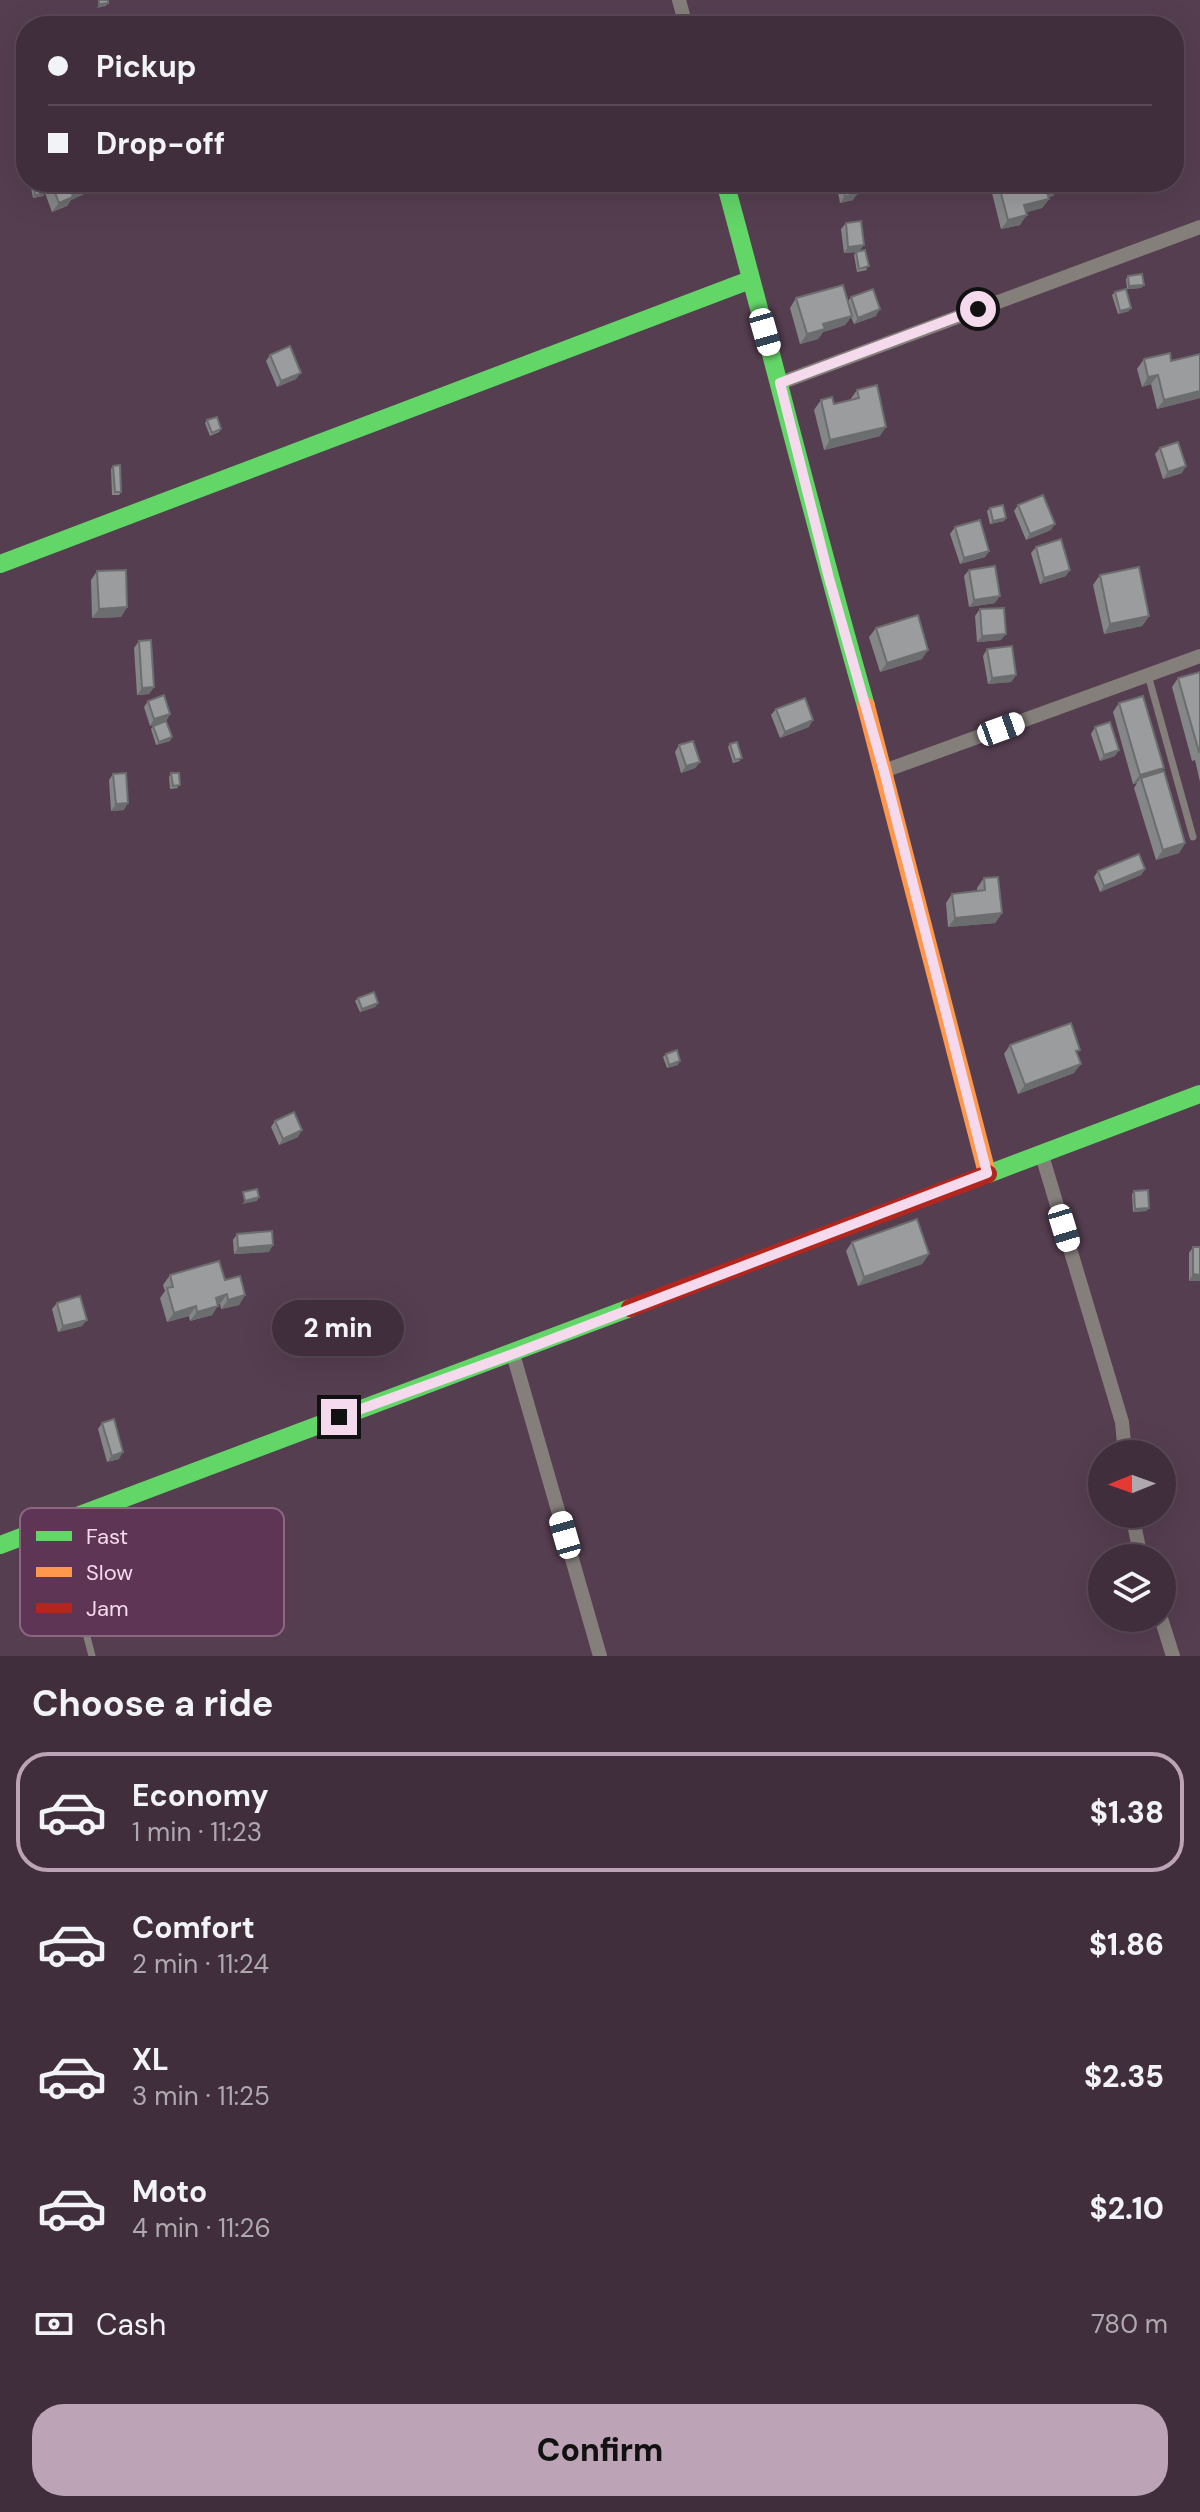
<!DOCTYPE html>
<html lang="en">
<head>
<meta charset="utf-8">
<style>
  body { margin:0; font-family:"DM Sans",sans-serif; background:#4b3a47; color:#f1f3f6; height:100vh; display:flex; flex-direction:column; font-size:30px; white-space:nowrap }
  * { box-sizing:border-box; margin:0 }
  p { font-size:26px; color:#aea8af }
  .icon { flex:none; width:44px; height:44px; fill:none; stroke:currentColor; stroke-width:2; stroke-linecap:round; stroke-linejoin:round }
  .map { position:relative; height:1656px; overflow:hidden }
  .side { display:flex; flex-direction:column; background:#402e3c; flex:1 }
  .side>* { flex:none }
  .hud { position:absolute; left:16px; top:16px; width:1168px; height:176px; border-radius:32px; box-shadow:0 8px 32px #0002,0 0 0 2px #594a56; display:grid; align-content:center; height:176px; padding:0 32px; background:#402e3c }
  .needle { width:52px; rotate:269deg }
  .buttons { position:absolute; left:1088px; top:1440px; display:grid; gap:16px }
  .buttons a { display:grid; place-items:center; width:88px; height:88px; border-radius:50%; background:#402e3c; box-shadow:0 8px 32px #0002,0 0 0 2px #594a56; font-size:40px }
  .end { position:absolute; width:36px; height:36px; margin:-18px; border:10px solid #f4daec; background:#111; box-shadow:0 0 0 4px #111 }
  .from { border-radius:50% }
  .bubble { position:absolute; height:56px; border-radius:28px; background:#402e3c; box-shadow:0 8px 32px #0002,0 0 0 2px #594a56; font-size:26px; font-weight:800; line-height:56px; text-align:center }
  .car { position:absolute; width:24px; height:48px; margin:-24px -12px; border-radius:10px; box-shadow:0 0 6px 2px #0007; background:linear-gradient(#fff 24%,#345 0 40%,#fff 0 76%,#345 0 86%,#fff 0) }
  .hud b { display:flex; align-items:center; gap:28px; height:76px; font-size:30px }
  .hud b+b { border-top:2px solid #594a56 }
  .hud i { width:20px; height:20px; background:#f1f3f6 }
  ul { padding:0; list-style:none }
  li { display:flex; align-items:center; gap:24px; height:120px; margin:0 16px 12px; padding:0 16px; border:4px solid transparent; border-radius:32px }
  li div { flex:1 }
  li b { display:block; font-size:30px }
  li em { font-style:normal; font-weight:800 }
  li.current { border-color:#bca3b5 }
  li>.icon { width:72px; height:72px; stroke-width:1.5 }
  h2 { padding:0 32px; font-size:36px; line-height:96px }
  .pay { display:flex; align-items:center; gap:20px; height:88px; padding:0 32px; font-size:30px }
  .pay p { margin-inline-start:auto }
  .action { display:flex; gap:16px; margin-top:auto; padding:16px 32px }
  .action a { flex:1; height:92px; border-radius:32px; background:#bca3b5; color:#111; font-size:32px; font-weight:800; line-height:92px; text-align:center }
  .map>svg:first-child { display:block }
</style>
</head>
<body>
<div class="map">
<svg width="1200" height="1656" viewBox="0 0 1200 1656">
  <rect width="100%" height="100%" fill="#553e50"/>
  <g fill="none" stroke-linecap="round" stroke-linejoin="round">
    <g stroke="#857f7b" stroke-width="7">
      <path d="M1148,675L1193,837"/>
      <path d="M58,1526L92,1656"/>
    </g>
    <g stroke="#857f7b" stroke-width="14">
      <path d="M679,0L686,26"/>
      <path d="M780,383L1200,227"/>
      <path d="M884,771L1200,656"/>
      <path d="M1041,1152L1122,1422L1125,1454"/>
      <path d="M513,1354L600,1656"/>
      <path d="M1132,1514L1141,1558"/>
      <path d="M1161,1618L1173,1656"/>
    </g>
    <g stroke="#63d668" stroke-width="18">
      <path d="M725,182C773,357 816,532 866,706"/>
      <path d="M0,564L750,280"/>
      <path d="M988,1174L1200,1094"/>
      <path d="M0,1545L630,1308"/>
    </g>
    <path stroke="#ff974d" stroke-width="18" d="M866,706L987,1173"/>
    <path stroke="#b3261e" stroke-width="18" d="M630,1308L988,1174"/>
  </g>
  <g fill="#858687">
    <path d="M30,182H90L91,185L84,194L71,200L67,206L52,212L45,193L43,196L33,198Z"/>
    <path d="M836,182H855L853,200L840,203Z"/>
    <path d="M996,182H1059L1060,186L1053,196L1048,197L1049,199L1042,208L1026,212L1020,225L1001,229L991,189Z"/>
    <path d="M846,223L860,251L867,270L857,272L854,255L856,252L844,253L841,229Z"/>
    <path d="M1128,276L1144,285L1141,288L1127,289L1126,279Z"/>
    <path d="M1115,292L1129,311L1118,314L1112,295Z"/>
    <path d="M851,297L876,316L854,324L851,317L845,325L823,332L818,339L800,344L790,308L796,298L848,301Z"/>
    <path d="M1200,354V398L1157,409L1151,384L1142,387L1137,369L1144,359L1171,361Z"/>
    <path d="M270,355L296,379L277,387L266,361Z"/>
    <path d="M857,390L880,436L824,450L814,410L821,400L834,404L850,400Z"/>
    <path d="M207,420L221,429L219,432L210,436L205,423Z"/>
    <path d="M1160,448L1182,473L1163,479L1155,454Z"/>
    <path d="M113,466L121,492L119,495H112L111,469Z"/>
    <path d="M1018,505L1051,530L1026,540L1014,511Z"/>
    <path d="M990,508L1006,518L1004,521L990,524L987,511Z"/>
    <path d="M955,527L989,551L985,557L960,564L950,534Z"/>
    <path d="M1036,547L1066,576L1040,584L1031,553Z"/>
    <path d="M969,570L995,603L969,607L964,576Z"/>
    <path d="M97,571L127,607L121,617L92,618L91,580Z"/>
    <path d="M1100,575L1149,616L1142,626L1104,634L1093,585Z"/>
    <path d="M980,609L1001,640L977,642L975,616Z"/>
    <path d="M876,628L922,659L880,672L869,637Z"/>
    <path d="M139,641L154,687L149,694L137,695L134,648Z"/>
    <path d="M987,649L1016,675L1011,682L988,684L983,656Z"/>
    <path d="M1200,672V782L1195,760L1192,761L1172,687L1178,678Z"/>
    <path d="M148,701L170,714L166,721L150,726L144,707Z"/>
    <path d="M1119,703L1161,772L1185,843L1179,853L1156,860L1134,788L1137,783L1133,784L1113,712Z"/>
    <path d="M776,709L809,727L780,738L771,715Z"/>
    <path d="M153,726L170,741L156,745L151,729Z"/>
    <path d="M1095,727L1115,756L1100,761L1091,734Z"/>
    <path d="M730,744L740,761L733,763L728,747Z"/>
    <path d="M679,745L700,762L695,768L681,773L675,752Z"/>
    <path d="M171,773L178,788L170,789L169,777Z"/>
    <path d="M113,774L124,810L111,811L109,780Z"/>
    <path d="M1145,869L1141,875L1100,892L1094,877L1098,871Z"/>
    <path d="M984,878L1002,913L995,923L948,927L946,903L952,894L977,891V888Z"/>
    <path d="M358,998L378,1003L375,1007L360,1012L355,1001Z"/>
    <path d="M1010,1045L1077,1054L1074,1073L1018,1094L1004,1054Z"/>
    <path d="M666,1054L678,1065L667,1068L663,1057Z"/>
    <path d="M275,1121L298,1137L279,1145L271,1127Z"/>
    <path d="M1134,1191L1149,1208L1146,1211L1133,1212L1132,1194Z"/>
    <path d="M237,1234L269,1252L234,1254L233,1240Z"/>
    <path d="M852,1242L929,1254L922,1264L858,1286L846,1251Z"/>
    <path d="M1193,1247L1200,1281H1189V1253Z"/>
    <path d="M170,1275L225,1280L245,1295L239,1305L221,1309L220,1304H218L212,1315L190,1321L189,1316L167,1322L160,1298L165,1291L163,1285Z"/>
    <path d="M57,1303L82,1326L58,1332L52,1309Z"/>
    <path d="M102,1423L119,1459L107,1462L98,1429Z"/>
  </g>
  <g fill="#6c6d6e">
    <path d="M108,3L106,6L97,8L99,4Z"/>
    <path d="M91,185L84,194L71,200L67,206L52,212L59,203L72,193Z"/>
    <path d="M1060,186L1053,196L1040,199L1046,189Z"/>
    <path d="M45,193L43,196L33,198L35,195Z"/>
    <path d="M857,194L853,200L840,203L845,196Z"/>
    <path d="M1049,199L1042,208L1018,215L1024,205Z"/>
    <path d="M1027,215L1020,225L1001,229L1008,220Z"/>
    <path d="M864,245L859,252L844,253L848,247Z"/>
    <path d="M1144,285L1141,288L1127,289L1129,286Z"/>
    <path d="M1131,308L1129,311L1118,314L1120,311Z"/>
    <path d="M880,309L876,316L854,324L858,318Z"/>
    <path d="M852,316L845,325L823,332L818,339L800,344L807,334L823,324Z"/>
    <path d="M301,373L296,379L277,387L281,381Z"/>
    <path d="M1158,375L1151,384L1142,387L1148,377Z"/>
    <path d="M1200,391V398L1157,409L1164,400Z"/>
    <path d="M886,427L880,436L824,450L830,440Z"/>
    <path d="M1186,466L1182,473L1163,479L1168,472Z"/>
    <path d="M1006,518L1004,521L990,524L993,521Z"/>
    <path d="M1055,524L1051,530L1026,540L1030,534Z"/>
    <path d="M989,551L985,557L960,564L964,558Z"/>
    <path d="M1070,570L1066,576L1040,584L1044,578Z"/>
    <path d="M1000,596L995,603L969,607L974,600Z"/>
    <path d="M127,607L121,617L92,618L99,609Z"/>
    <path d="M1149,616L1142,626L1104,634L1110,624Z"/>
    <path d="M1006,634L1001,640L977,642L982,636Z"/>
    <path d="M928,650L922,659L880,672L887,663Z"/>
    <path d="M1016,675L1011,682L988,684L992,678Z"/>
    <path d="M154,687L149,694L137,695L142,688Z"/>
    <path d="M170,714L166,721L150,726L154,719Z"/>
    <path d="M813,720L809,727L780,738L785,732Z"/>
    <path d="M172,737L170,741L156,745L159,742Z"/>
    <path d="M1119,750L1115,756L1100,761L1104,755Z"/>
    <path d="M700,762L695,768L681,773L686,766Z"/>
    <path d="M1164,768L1157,777L1141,778L1137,783L1133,784L1140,775Z"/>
    <path d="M128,803L124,810L111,811L116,804Z"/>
    <path d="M1185,843L1179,853L1156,860L1163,850Z"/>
    <path d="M1145,869L1141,875L1100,892L1104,886Z"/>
    <path d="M1002,913L995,923L948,927L955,918Z"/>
    <path d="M378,1003L375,1007L360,1012L362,1009Z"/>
    <path d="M680,1061L678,1065L667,1068L669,1065Z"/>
    <path d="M1081,1064L1074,1073L1018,1094L1025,1085Z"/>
    <path d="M302,1130L298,1137L279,1145L283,1139Z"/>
    <path d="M259,1197L257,1201L242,1204L245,1201Z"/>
    <path d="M1149,1208L1146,1211L1133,1212L1135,1209Z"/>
    <path d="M273,1245L269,1252L234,1254L238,1248Z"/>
    <path d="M929,1254L922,1264L858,1286L864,1277Z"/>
    <path d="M1193,1274L1200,1275V1281H1189Z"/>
    <path d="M227,1294L220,1304L209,1307L216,1298Z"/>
    <path d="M245,1295L239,1305L221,1309L228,1300Z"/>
    <path d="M196,1306L189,1316L167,1322L174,1313Z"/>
    <path d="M218,1306L212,1315L190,1321L197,1312Z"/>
    <path d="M87,1320L82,1326L58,1332L63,1326Z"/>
    <path d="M123,1452L119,1459L107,1462L112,1456Z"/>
  </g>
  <g fill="#9b9c9d" stroke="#6c6d6e" stroke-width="2">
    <path d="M99,0H108V3L99,4Z"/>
    <path d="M33,182H43L45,193L35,195Z"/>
    <path d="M51,182H90L91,185L72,193L73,197L59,203Z"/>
    <path d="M841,182H855L857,194L845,196Z"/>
    <path d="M998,182H1059L1060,186L1046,189L1049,199L1024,205L1027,215L1008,220Z"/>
    <path d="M861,221L864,245L848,247L846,223Z"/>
    <path d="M865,250L869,266L859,269L856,252Z"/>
    <path d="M1142,274L1144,285L1129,286L1128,276Z"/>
    <path d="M843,285L852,316L823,324L825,329L807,334L796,298Z"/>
    <path d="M873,289L880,309L858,318L851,297Z"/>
    <path d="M1126,289L1131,308L1120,311L1115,292Z"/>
    <path d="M290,346L301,373L281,381L270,355Z"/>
    <path d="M1170,353L1171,361L1200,354V391L1164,400L1158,375L1148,377L1144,359Z"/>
    <path d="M877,385L886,427L830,440L821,400L832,397L834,404L859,398L857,390Z"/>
    <path d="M217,417L221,429L212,433L207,420Z"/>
    <path d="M1178,442L1186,466L1168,472L1160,448Z"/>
    <path d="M120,465L121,492H115L113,466Z"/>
    <path d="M1043,495L1055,524L1030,534L1018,505Z"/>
    <path d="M1003,505L1006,518L993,521L990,508Z"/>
    <path d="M980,520L989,551L964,558L955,527Z"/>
    <path d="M1061,539L1070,570L1044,578L1036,547Z"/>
    <path d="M995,566L1000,596L974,600L969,570Z"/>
    <path d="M1139,567L1149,616L1110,624L1100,575Z"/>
    <path d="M126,570L127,607L99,609L97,571Z"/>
    <path d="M1004,608L1006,634L982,636L980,609Z"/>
    <path d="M918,615L928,650L887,663L876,628Z"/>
    <path d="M151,640L154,687L142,688L139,641Z"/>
    <path d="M1012,646L1016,675L992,678L987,649Z"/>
    <path d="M1200,672V752H1199L1178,678Z"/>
    <path d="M164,695L170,714L154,719L148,701Z"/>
    <path d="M1143,696L1164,768L1140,775L1119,703Z"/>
    <path d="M805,698L813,720L785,732L776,709Z"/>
    <path d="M166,721L172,737L159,742L153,726Z"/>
    <path d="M1110,722L1119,750L1104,755L1095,727Z"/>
    <path d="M693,741L700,762L686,766L679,745Z"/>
    <path d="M737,742L742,758L735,760L730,744Z"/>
    <path d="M1164,771L1185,843L1163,850L1141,778Z"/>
    <path d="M126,773L128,803L116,804L113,774Z"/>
    <path d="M171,773H179L180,785L173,786Z"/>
    <path d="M1139,854L1145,869L1104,886L1098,871Z"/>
    <path d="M998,877L1002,913L955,918L952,894L985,890L984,878Z"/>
    <path d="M374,992L378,1003L362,1009L358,998Z"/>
    <path d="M1071,1023L1080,1050L1076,1051L1081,1064L1025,1085L1010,1045Z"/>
    <path d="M677,1050L680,1061L669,1065L666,1054Z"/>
    <path d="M294,1112L302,1130L283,1139L275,1121Z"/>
    <path d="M257,1189L259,1197L245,1201L243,1192Z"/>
    <path d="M1148,1190L1149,1208L1135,1209L1134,1191Z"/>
    <path d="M917,1219L929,1254L864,1277L852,1242Z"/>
    <path d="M272,1231L273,1245L238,1248L237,1234Z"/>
    <path d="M1193,1247H1200V1275L1193,1274Z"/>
    <path d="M219,1261L225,1280L240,1276L245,1295L228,1300L227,1294L216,1298L218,1306L197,1312L196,1306L174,1313L167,1288L173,1287L170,1275Z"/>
    <path d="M80,1296L87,1320L63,1326L57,1303Z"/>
    <path d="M114,1419L123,1452L112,1456L102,1423Z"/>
  </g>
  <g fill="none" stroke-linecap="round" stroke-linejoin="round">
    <path stroke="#f4daec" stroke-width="10" d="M339,1417L513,1354L987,1173L884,771L829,578L780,383L978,309"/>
  </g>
  <rect x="20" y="1508" width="264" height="128" rx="12" fill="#5e3555" stroke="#8b6782" stroke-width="2"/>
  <rect x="36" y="1531" width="36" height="10" fill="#63d668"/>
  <rect x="36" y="1567" width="36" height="10" fill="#ff974d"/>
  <rect x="36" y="1603" width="36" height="10" fill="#b3261e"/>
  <g font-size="22" fill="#f4daec">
    <text x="86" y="1544">Fast</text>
    <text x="86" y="1580">Slow</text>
    <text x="86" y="1616">Jam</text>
  </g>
</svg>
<div class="buttons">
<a><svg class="needle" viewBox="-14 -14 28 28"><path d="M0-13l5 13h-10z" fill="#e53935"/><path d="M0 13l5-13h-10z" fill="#aea8af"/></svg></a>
<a><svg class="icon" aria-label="layers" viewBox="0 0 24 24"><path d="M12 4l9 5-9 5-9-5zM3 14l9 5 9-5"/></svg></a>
</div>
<i class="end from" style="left:978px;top:309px"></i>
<i class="end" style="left:339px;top:1417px"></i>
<div class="bubble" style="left:272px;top:1300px;width:132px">2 min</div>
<i class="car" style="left:765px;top:332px;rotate:164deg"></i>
<i class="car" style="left:1001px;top:729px;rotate:70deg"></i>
<i class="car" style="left:1064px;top:1228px;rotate:163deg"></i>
<i class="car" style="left:565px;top:1535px;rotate:344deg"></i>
<div class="hud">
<b><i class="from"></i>Pickup</b>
<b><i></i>Drop-off</b>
</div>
</div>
<section class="side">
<h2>Choose a ride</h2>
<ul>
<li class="current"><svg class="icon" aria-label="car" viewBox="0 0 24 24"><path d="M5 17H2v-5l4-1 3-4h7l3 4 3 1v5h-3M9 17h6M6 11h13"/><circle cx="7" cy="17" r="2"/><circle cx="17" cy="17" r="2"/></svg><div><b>Economy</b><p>1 min · 11:23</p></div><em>$1.38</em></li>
<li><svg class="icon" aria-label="car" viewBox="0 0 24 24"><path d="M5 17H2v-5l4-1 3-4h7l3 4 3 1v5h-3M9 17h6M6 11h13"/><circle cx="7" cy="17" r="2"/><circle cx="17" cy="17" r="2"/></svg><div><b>Comfort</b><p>2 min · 11:24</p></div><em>$1.86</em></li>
<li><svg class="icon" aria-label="car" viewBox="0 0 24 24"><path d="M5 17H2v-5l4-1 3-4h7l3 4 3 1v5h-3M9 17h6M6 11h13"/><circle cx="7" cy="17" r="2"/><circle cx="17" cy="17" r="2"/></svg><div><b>XL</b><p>3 min · 11:25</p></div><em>$2.35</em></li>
<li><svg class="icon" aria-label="car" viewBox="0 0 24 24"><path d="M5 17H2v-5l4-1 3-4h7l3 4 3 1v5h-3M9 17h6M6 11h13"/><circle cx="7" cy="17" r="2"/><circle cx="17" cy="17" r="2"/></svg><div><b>Moto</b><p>4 min · 11:26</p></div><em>$2.10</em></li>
</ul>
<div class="pay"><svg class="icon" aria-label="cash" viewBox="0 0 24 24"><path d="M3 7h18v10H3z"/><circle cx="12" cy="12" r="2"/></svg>Cash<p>780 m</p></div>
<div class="action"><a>Confirm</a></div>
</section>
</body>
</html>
